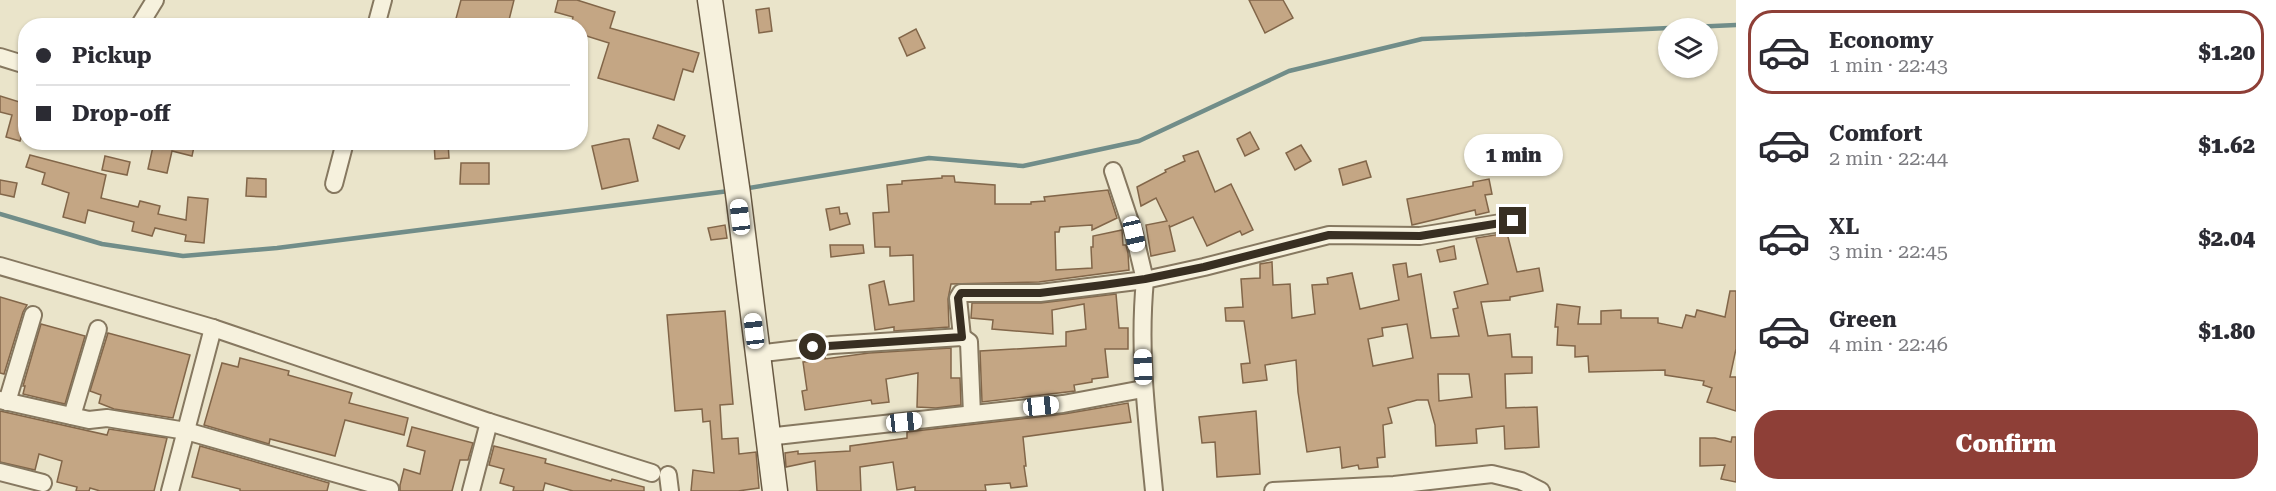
<!DOCTYPE html>
<html lang="en">
<head>
<meta charset="utf-8">
<style>
  body { margin:0; font-family:"Roboto Serif",serif; background:#f7f7f7; color:#2b2b33; height:100vh; display:flex; flex-direction:column; font-size:22px; white-space:nowrap }
  * { box-sizing:border-box; margin:0 }
  p { font-size:20px; color:#7c7c81 }
  .icon { flex:none; width:33px; height:33px; fill:none; stroke:currentColor; stroke-width:2; stroke-linecap:round; stroke-linejoin:round }
  .map { position:relative; flex:1; overflow:hidden }
  .drawer { display:flex; flex-direction:column; background:#fff; width:540px }
  .drawer>* { flex:none }
  .guide { position:absolute; left:18px; top:18px; width:570px; height:132px; border-radius:24px; box-shadow:0 2px 4px #0004; display:grid; align-content:center; height:132px; padding:0 18px; background:#fff }
  .tools { position:absolute; left:1658px; top:18px; display:grid; gap:12px }
  .tools a { display:grid; place-items:center; width:60px; height:60px; border-radius:50%; background:#fff; box-shadow:0 2px 4px #0004; font-size:30px }
  .end { position:absolute; width:27px; height:27px; margin:-14px; border:8px solid #382f22; background:#fff; box-shadow:0 0 0 3px #fff }
  .from { border-radius:50% }
  .bubble { position:absolute; height:42px; border-radius:21px; background:#fff; box-shadow:0 2px 4px #0004; font-size:20px; font-weight:800; line-height:42px; text-align:center }
  .car { position:absolute; width:18px; height:36px; margin:-18px -9px; border-radius:8px; box-shadow:0 0 4px 2px #0007; background:linear-gradient(#fff 24%,#345 0 40%,#fff 0 76%,#345 0 86%,#fff 0) }
  .guide b { display:flex; align-items:center; gap:21px; height:57px; font-size:22px }
  .guide b+b { border-top:2px solid #e1e1e2 }
  .guide i { width:15px; height:15px; background:#2b2b33 }
  ul { padding:10px 0 0; list-style:none }
  li { display:flex; align-items:center; gap:18px; height:84px; margin:0 12px 9px; padding:0 6px; border:3px solid transparent; border-radius:24px }
  li div { flex:1 }
  li b { display:block; font-size:22px }
  li em { font-style:normal; font-weight:800 }
  li.on { border-color:#8e3f37 }
  li>.icon { width:54px; height:54px; stroke-width:1.5 }
  .primary-button { display:flex; gap:12px; margin-top:auto; padding:12px 18px }
  .primary-button a { flex:1; height:69px; border-radius:24px; background:#8e3f37; color:#fff; font-size:24px; font-weight:800; line-height:69px; text-align:center }
  main { display:flex; flex:1; min-height:0 }
  .map>svg:first-child { display:block }
</style>
</head>
<body>
<main>
<div class="map">
<svg width="1736" height="491" viewBox="0 0 1736 491">
  <rect width="100%" height="100%" fill="#eae4ca"/>
  <g fill="none" stroke-linecap="round" stroke-linejoin="round">
    <g stroke="#718d89" stroke-width="4.5">
      <path d="M743,189L929,158L1023,166L1139,141L1289,71L1422,39L1736,25"/>
      <path d="M0,214L102,244L183,256L277,248L729,191"/>
    </g>
  </g>
  <g fill="#c4a684" stroke="#826649" stroke-width="1.5" fill-rule="evenodd">
    <path d="M461,0H514L509,20L506,19L505,26H454Z"/>
    <path d="M558,0H577L615,12L610,28L699,53L693,72L683,69L674,100L598,78L609,43L580,34V26H571L573,17L555,12Z"/>
    <path d="M1249,0H1283L1293,18L1265,33Z"/>
    <path d="M769,8L772,31L759,33L756,10Z"/>
    <path d="M916,29L925,48L907,56L899,38Z"/>
    <path d="M0,96L26,104V122L20,141L6,137L12,115L0,112Z"/>
    <path d="M658,125L685,136L679,149L653,138Z"/>
    <path d="M1250,132L1259,149L1245,156L1237,139Z"/>
    <path d="M624,139H629L638,181L602,189L592,146Z"/>
    <path d="M154,142H195L192,156L172,151L167,173L148,169Z"/>
    <path d="M434,142H448L449,158L435,159Z"/>
    <path d="M1301,145L1311,161L1295,170L1286,153Z"/>
    <path d="M1198,151L1215,192L1231,184L1253,230L1242,235L1240,231L1207,246L1193,217L1170,227L1169,225L1175,251L1151,256L1146,225L1167,221L1156,198L1141,206L1137,187L1166,172L1165,170L1185,161L1183,156Z"/>
    <path d="M30,155L106,175L101,198L138,207L140,201L160,206L158,214L186,220L188,197L208,199L204,243L185,241L186,235L155,228L152,236L132,231L134,222L88,210L85,223L63,217L69,193L42,184L45,173L26,167Z"/>
    <path d="M105,156L130,162L127,175L102,170Z"/>
    <path d="M1366,161L1371,177L1343,185L1339,169Z"/>
    <path d="M461,163H489V184H460Z"/>
    <path d="M942,176H954L955,182L995,185V204H1031V202L1045,201L1044,197L1108,190L1117,218L1092,230V225L1060,227L1059,232H1055L1056,270L1092,268L1091,247H1093V236L1122,230L1123,245H1126L1128,253L1129,270L1039,282L951,284L948,299L949,327L894,331V327L875,330L869,285L884,281L889,305L914,301L913,255L890,256V247H875L873,213L889,212L887,185L902,184V181L942,178Z"/>
    <path d="M247,178L266,179V197L246,196Z"/>
    <path d="M1489,179L1492,194L1485,195L1489,212L1476,215L1475,210L1412,225L1407,199L1473,186V182Z"/>
    <path d="M0,180L17,183L14,197L0,194Z"/>
    <path d="M839,207L840,214L847,213L850,224L830,230L826,209Z"/>
    <path d="M725,225L727,238L711,240L708,228Z"/>
    <path d="M1507,233L1517,272L1539,268L1543,291L1510,297V300L1481,302L1488,336L1510,334L1512,357H1532V373L1505,374L1506,408L1537,407L1539,447L1505,449L1504,426L1476,429L1477,443L1436,446L1435,425L1428,400H1417L1388,408L1392,423L1383,425L1385,457L1377,458L1378,467L1359,469L1358,465L1342,468L1340,447L1307,452L1298,392L1296,360L1265,365L1267,380L1243,383L1241,364L1250,363L1244,321H1226L1225,308L1243,307L1241,279L1260,278V264L1272,262L1273,285L1290,284L1292,318L1315,314L1312,285L1328,284L1327,278L1352,273L1360,309L1399,300L1393,265L1406,263L1408,277L1421,274L1431,338L1459,336L1453,309L1458,308L1454,292L1488,284L1476,238ZM1407,324L1413,358L1373,366L1368,339L1383,336L1382,328ZM1438,374H1469L1472,397L1439,401Z"/>
    <path d="M830,245H863L864,253L831,257Z"/>
    <path d="M1454,246L1456,259L1440,262L1437,250Z"/>
    <path d="M1730,291H1736V349L1730,377H1736V411L1707,402L1712,388L1703,385L1704,381L1665,375V370L1589,372L1588,356L1575,357V346L1557,345L1558,327H1555L1557,304L1580,307L1578,324H1601V311L1621,310V318H1658V323L1682,328L1686,315L1695,317L1697,310L1725,317Z"/>
    <path d="M1116,294L1119,328H1128V349H1105L1108,377L1092,379V382L1074,385L1075,391L982,402L980,351L1066,346V332L1086,329L1084,304L1052,310L1053,334L992,329L993,320L971,318L972,303H1041Z"/>
    <path d="M0,297L27,305L23,312L4,374L0,373Z"/>
    <path d="M725,311L733,404L720,405L722,439L738,438L739,454L756,452L759,488L738,491H691L693,470L714,473L710,421L703,422L702,409L675,411L667,315Z"/>
    <path d="M41,324L85,336L65,404L23,394L25,386H23Z"/>
    <path d="M108,333L190,355L173,418L114,409L99,403L101,395L90,391Z"/>
    <path d="M951,348V378H960L961,405L936,408L917,407L918,373L886,379L889,402L872,404L871,400L805,410L802,391L807,390L803,362L814,361V358L825,356V359L869,353Z"/>
    <path d="M240,358L289,371L288,375L352,393L349,403L408,418L404,435L345,420L335,456L270,439L269,444L204,425L222,363L238,367Z"/>
    <path d="M1128,403L1131,422L1023,437L1026,466H1024L1027,486L1011,488L1010,483L985,485L986,491H915V487L897,490L893,462L860,467L861,491H817L815,461L786,467L785,453L798,451V454L850,451V446L907,438V432L1064,414Z"/>
    <path d="M0,411L107,435L109,429L167,438L154,491H100L90,488L89,491H76L77,487L57,482L62,461L39,454L35,470L0,462Z"/>
    <path d="M1256,411L1260,474L1217,477L1215,442L1202,443L1199,417Z"/>
    <path d="M412,427L473,443L468,460H460L452,491H400V485L404,469L420,474L425,451L407,446Z"/>
    <path d="M1732,437H1736V482L1721,479L1725,465L1700,466V438H1715L1731,442Z"/>
    <path d="M200,446L329,483L327,491H240V489L192,477Z"/>
    <path d="M494,446L546,459L545,463L611,481L612,479L644,487V491H573L545,483L543,491H513L514,487L500,483L504,469L489,465Z"/>
  </g>
  <g fill="none" stroke-linecap="round" stroke-linejoin="round">
    <g stroke="#867860" stroke-width="20">
      <g id="street">
        <path d="M139,26L155,0"/>
        <path d="M376,26L383,0"/>
        <path d="M0,57L26,65"/>
        <path d="M334,184L345,142"/>
        <path d="M0,266L213,328L489,422L652,473"/>
        <path d="M962,337L958,298L961,293H1040L1145,280L1134,234L1113,171"/>
        <path d="M756,354L832,345L962,337L969,342L972,414"/>
        <path d="M0,400L89,420L107,418L186,431L390,489"/>
        <path d="M7,402L33,315"/>
        <path d="M72,416L98,329"/>
        <path d="M767,437L1063,404L1143,389"/>
        <path d="M0,472L43,483"/>
        <path d="M668,475L670,491"/>
        <path d="M170,491L213,328"/>
        <path d="M471,491L489,422"/>
        <path d="M1154,491C1147,418 1138,353 1145,280L1204,267L1329,235L1420,236L1513,221"/>
        <path d="M1273,491L1394,485L1492,474L1521,481L1541,491"/>
      </g>
    </g>
    <g stroke="#685943" stroke-width="27">
      <path id="secondary" d="M710,0L738,194L775,491"/>
    </g>
    <use href="#street" stroke="#f6f1dd" stroke-width="16"/>
    <use href="#secondary" stroke="#f6f1dd" stroke-width="24"/>
  </g>
  <g fill="none" stroke-linecap="round" stroke-linejoin="round">
    <path stroke="#382f22" stroke-width="8" d="M813,347L962,337L958,298L961,293H1040L1103,285L1145,279L1204,267L1329,235L1420,236L1513,221"/>
  </g>
</svg>
<div class="tools">
<a><svg class="icon" aria-label="layers" viewBox="0 0 24 24"><path d="M12 4l9 5-9 5-9-5zM3 14l9 5 9-5"/></svg></a>
</div>
<i class="end from" style="left:813px;top:347px"></i>
<i class="end" style="left:1513px;top:221px"></i>
<div class="bubble" style="left:1464px;top:134px;width:99px">1 min</div>
<i class="car" style="left:740px;top:217px;rotate:353deg"></i>
<i class="car" style="left:1134px;top:234px;rotate:167deg"></i>
<i class="car" style="left:754px;top:331px;rotate:353deg"></i>
<i class="car" style="left:1143px;top:367px;rotate:358deg"></i>
<i class="car" style="left:1041px;top:406px;rotate:84deg"></i>
<i class="car" style="left:904px;top:422px;rotate:84deg"></i>
<div class="guide">
<b><i class="from"></i>Pickup</b>
<b><i></i>Drop-off</b>
</div>
</div>
<section class="drawer">
<ul>
<li class="on"><svg class="icon" aria-label="car" viewBox="0 0 24 24"><path d="M5 17H2v-5l4-1 3-4h7l3 4 3 1v5h-3M9 17h6M6 11h13"/><circle cx="7" cy="17" r="2"/><circle cx="17" cy="17" r="2"/></svg><div><b>Economy</b><p>1 min · 22:43</p></div><em>$1.20</em></li>
<li><svg class="icon" aria-label="car" viewBox="0 0 24 24"><path d="M5 17H2v-5l4-1 3-4h7l3 4 3 1v5h-3M9 17h6M6 11h13"/><circle cx="7" cy="17" r="2"/><circle cx="17" cy="17" r="2"/></svg><div><b>Comfort</b><p>2 min · 22:44</p></div><em>$1.62</em></li>
<li><svg class="icon" aria-label="car" viewBox="0 0 24 24"><path d="M5 17H2v-5l4-1 3-4h7l3 4 3 1v5h-3M9 17h6M6 11h13"/><circle cx="7" cy="17" r="2"/><circle cx="17" cy="17" r="2"/></svg><div><b>XL</b><p>3 min · 22:45</p></div><em>$2.04</em></li>
<li><svg class="icon" aria-label="car" viewBox="0 0 24 24"><path d="M5 17H2v-5l4-1 3-4h7l3 4 3 1v5h-3M9 17h6M6 11h13"/><circle cx="7" cy="17" r="2"/><circle cx="17" cy="17" r="2"/></svg><div><b>Green</b><p>4 min · 22:46</p></div><em>$1.80</em></li>
</ul>
<div class="primary-button"><a>Confirm</a></div>
</section>
</main>
</body>
</html>
